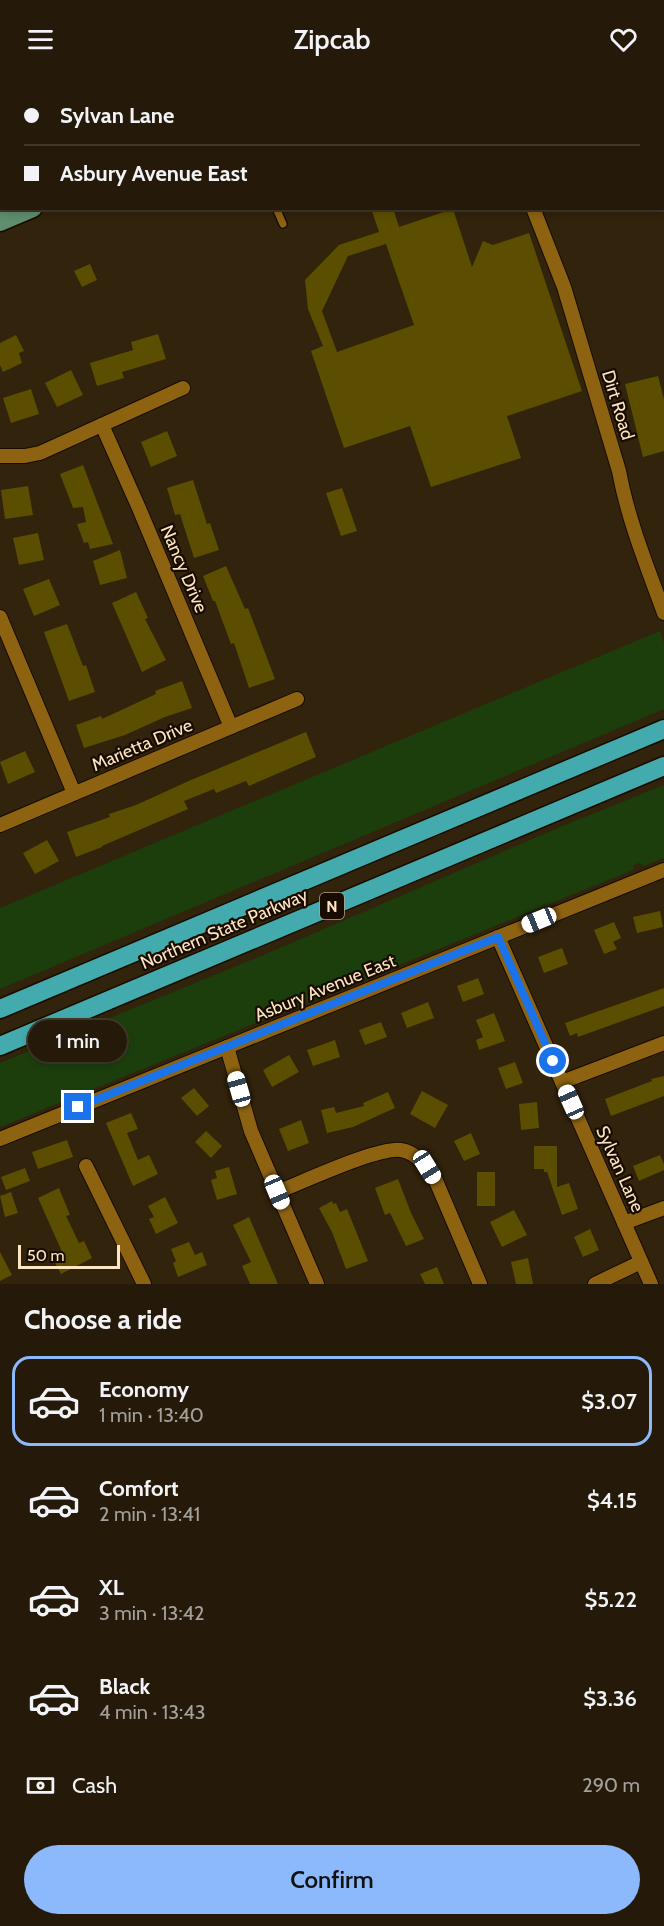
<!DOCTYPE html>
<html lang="en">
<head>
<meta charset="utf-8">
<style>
  body { margin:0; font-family:Cabin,sans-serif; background:#2d2312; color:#f1f3f6; height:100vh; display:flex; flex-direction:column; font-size:22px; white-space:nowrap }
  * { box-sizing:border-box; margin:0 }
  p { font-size:20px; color:#a3a19c }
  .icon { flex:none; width:33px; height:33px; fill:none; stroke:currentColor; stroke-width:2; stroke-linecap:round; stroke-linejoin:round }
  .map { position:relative; height:1206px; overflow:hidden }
  .panel { display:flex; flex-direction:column; background:#251a09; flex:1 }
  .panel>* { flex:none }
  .guide { position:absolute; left:0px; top:0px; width:664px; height:132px; box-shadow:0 3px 9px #0003,0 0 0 2px #42382a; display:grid; align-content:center; height:132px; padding:0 24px; background:#251a09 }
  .scale { position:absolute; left:18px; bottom:15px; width:102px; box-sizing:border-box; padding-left:6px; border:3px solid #fde5c3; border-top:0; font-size:16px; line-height:21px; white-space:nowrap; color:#fde5c3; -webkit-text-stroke:4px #180c00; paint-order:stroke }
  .end { position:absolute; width:27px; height:27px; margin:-14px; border:8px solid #1a73e8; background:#fff; box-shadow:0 0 0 3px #fff }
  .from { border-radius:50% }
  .bubble { position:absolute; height:42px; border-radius:21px; background:#251a09; box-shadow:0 3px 9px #0003,0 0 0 2px #42382a; font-size:20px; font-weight:600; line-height:42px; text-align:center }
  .car { position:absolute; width:18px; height:36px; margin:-18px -9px; border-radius:8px; box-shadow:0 0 4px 2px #0007; background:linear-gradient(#fff 24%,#345 0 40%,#fff 0 76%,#345 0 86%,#fff 0) }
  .guide b { display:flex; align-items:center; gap:21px; height:57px; font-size:22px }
  .guide b+b { border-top:2px solid #42382a }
  .guide i { width:15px; height:15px; background:#f1f3f6 }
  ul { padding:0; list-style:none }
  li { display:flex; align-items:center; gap:18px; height:90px; margin:0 12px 9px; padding:0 12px; border:3px solid transparent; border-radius:18px }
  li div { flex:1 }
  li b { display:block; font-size:22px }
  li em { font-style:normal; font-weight:600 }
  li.active { border-color:#8bb9fc }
  li>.icon { width:54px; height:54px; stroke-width:1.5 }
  h2 { padding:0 24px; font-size:27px; line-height:72px }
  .pay { display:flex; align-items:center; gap:15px; height:66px; padding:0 24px; font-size:22px }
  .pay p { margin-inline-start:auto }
  .cta { display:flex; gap:12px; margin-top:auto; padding:12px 24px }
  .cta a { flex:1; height:69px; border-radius:36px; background:#8bb9fc; color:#111; font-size:24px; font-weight:600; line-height:69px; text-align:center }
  header { display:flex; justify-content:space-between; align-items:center; height:78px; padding:0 24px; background:#251a09; font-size:27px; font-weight:600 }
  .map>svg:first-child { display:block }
</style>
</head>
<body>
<header><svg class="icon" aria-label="menu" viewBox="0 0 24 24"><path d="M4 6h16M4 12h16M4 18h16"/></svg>Zipcab<svg class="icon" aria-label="heart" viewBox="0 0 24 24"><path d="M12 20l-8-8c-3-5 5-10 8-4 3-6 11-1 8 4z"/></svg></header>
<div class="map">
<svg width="664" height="1206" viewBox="0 0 664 1206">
  <rect width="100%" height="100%" fill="#31230c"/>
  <g fill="#1c3e0c">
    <path d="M660,553L664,565V631L0,911V830Z"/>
    <path d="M664,707V780L644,788L639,785L634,787L633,792L0,1049V985L266,876L565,747Z"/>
  </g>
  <g fill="#5c4e00" fill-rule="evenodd">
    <path d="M371,130H393L399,149L453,131L472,189L483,163L493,167L529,155L582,313L507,338L521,380L431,409L410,348L344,370L311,273L323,268L308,231L305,202L339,167L379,154ZM386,166L414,247L337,274L322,233L348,178Z"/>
    <path d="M90,186L97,202L82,209L74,193Z"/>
    <path d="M158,256L166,281L122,294L124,300L97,308L90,285L133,272L131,264Z"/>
    <path d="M16,257L24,273L19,275L22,285L3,294L0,287V265Z"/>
    <path d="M71,292L83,317L57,329L45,305Z"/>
    <path d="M658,298L664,321V373L643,379L625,306Z"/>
    <path d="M31,311L39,336L11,345L3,320Z"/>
    <path d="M167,353L177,378L151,389L141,364Z"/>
    <path d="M83,387L113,466L90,471L88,464L84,465L77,446L86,444L83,429L73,430L60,396Z"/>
    <path d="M193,402L207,446L210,445L219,472L194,480L180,436L175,437L167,410Z"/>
    <path d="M28,408L33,437L5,441L1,412Z"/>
    <path d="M342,410L357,453L341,458L326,415Z"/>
    <path d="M38,455L44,482L19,487L13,460Z"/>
    <path d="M120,472L127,500L100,507L93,483Z"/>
    <path d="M226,488L245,531L248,530L275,601L249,610L234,565L231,566L215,523H213L203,498Z"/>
    <path d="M49,501L60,527L34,538L23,511Z"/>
    <path d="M136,514L148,540L145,541L166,582L142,594L112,525Z"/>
    <path d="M67,546L83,588L86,587L95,614L69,623L44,554Z"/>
    <path d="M182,603L192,630L165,639L125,657L84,670L76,647L101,638L102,641L156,616L155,613Z"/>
    <path d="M306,654L316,679L249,708L246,703L216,715L214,711L184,723L188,731L102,768V769L76,779L67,754L110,739L109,736L136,727L191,702Z"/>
    <path d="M25,673L35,694L8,706L0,684Z"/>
    <path d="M47,762L59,783L35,796L23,775Z"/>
    <path d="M660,833L663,849L637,855L633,839Z"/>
    <path d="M614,844L621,860L613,864L617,871L604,876L594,852Z"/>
    <path d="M562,870L568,886L544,895L538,879Z"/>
    <path d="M478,900L484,916L463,924L457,908Z"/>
    <path d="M664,910V928L578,959L577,955L570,958L565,945Z"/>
    <path d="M428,924L434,940L407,950L401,935Z"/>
    <path d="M494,935L505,963L479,972L476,962L483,959L476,942Z"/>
    <path d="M381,944L387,959L365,967L359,952Z"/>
    <path d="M335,962L340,979L313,988L307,972Z"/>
    <path d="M289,977L299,994L272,1009L263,992Z"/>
    <path d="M515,984L523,1005L506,1011L498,990Z"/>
    <path d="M664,998V1018L611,1038L605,1021L652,1003L651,1001Z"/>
    <path d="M194,1010L209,1028L197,1038L181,1020Z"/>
    <path d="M422,1013L448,1027L435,1050L410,1036Z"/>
    <path d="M388,1014L395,1030L353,1049L327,1055L321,1032L334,1029L336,1035L364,1028L363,1025Z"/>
    <path d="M537,1024L539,1050L521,1052L519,1026Z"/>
    <path d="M131,1035L138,1051L127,1055L138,1082L149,1077L158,1096L133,1108L106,1045Z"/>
    <path d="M301,1042L309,1065L288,1073L279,1051Z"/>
    <path d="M206,1053L222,1068L211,1080L195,1064Z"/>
    <path d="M471,1055L480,1076L464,1083L454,1063Z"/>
    <path d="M67,1062L73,1079L38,1091L32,1074Z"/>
    <path d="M534,1068H557V1109L569,1105L578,1131L562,1137L547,1094H544V1091H534Z"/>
    <path d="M660,1077L664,1086V1092L639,1103L633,1088Z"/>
    <path d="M229,1089L237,1116L217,1122L211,1102L217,1100L215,1093Z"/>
    <path d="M25,1090L30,1103L6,1112L1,1099Z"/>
    <rect x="477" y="1094" width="18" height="34"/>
    <path d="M398,1101L411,1135L424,1161L406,1168L390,1135L385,1137L375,1110Z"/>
    <path d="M59,1110L70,1137L66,1138L79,1165L84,1163L92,1180L61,1196L53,1181L63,1176L38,1120Z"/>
    <path d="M11,1114L18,1135L5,1139L0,1118Z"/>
    <path d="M165,1119L178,1145L156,1156L149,1141L154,1139L148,1128Z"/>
    <path d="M332,1123L333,1126L336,1125L340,1134L347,1131L368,1183L346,1191L332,1154L319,1130Z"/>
    <path d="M514,1132L527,1157L502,1169L490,1144Z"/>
    <path d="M249,1139L258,1160L278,1206H250L242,1188L251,1184L233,1147Z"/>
    <path d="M590,1151L599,1172L583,1179L574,1159Z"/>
    <path d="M189,1164L195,1177L202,1174L207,1187L178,1199L173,1185L176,1183L171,1171Z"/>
    <path d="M0,1174L12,1197L0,1203Z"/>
    <path d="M528,1180L533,1206H516L511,1184Z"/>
    <path d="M437,1189L444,1206H425L420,1196Z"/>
  </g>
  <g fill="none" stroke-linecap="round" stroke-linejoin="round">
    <g stroke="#180c00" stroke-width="10">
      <path id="service" d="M276,130L283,146"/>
    </g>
    <g stroke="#180c00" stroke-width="16">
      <g id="minor">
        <path d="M479,0L480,2"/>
        <path d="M533,130L564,209L619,393C628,442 647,488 664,535"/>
        <path d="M102,347L138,428L231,649"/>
        <path d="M0,378H25L40,375L183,310"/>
        <path d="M0,539L74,715"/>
        <path d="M0,747L297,621"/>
        <path d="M498,859L651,1206"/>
        <path d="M227,969L251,1053L317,1206"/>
        <path d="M562,1004L664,965"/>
        <path d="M0,1061L664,792"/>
        <path d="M86,1088L144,1206"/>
        <path d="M277,1114C303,1104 377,1069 401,1072C417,1074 428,1091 436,1103L480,1206"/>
        <path d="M624,1145L664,1130"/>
        <path d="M595,1206L641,1184"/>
      </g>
    </g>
    <g stroke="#180c00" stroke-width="21">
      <g id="primary">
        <path d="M224,2L228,0"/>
        <path d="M323,2L326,0"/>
        <path d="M0,103H2"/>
        <path d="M0,144L33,130"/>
      </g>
    </g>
    <g stroke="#180c00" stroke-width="21">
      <g id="motorway">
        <path d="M0,931L664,651"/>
        <path d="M0,968L664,688"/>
      </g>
    </g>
    <use href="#service" stroke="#8d6312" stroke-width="7"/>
    <use href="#minor" stroke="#8d6312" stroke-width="14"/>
    <use href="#primary" stroke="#618e6f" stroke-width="18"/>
    <use href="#motorway" stroke="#43abad" stroke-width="18"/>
  </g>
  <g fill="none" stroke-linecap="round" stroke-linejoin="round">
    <path stroke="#1a73e8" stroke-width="8" d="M78,1029L498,859L553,983"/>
  </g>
  <g text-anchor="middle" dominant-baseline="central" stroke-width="4.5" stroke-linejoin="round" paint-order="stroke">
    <rect fill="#180c00" stroke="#b8a488" stroke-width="1.5" x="320" y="815" width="24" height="26" rx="4.5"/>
    <g font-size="16" font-weight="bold" fill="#fde5c3">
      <text x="332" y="828">N</text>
    </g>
    <g font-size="18" fill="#fde5c3" stroke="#180c00">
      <text transform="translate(618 327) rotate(73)">Dirt Road</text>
      <text transform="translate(184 491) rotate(67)">Nancy Drive</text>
      <text transform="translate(142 667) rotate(-23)">Marietta Drive</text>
      <text transform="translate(224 851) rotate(-23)">Northern State Parkway</text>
      <text transform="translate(325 910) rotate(-22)">Asbury Avenue East</text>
      <text transform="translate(620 1091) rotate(66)">Sylvan Lane</text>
    </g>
  </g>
</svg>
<div class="scale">50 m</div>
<i class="end from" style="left:553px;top:983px"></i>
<i class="end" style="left:78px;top:1029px"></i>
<div class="bubble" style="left:28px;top:942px;width:99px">1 min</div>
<i class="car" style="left:539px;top:842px;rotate:248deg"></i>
<i class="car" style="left:239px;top:1011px;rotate:344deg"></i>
<i class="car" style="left:571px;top:1024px;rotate:336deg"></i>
<i class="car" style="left:427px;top:1089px;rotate:148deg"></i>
<i class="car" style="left:277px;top:1114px;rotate:157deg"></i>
<div class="guide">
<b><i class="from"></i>Sylvan Lane</b>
<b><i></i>Asbury Avenue East</b>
</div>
</div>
<section class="panel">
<h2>Choose a ride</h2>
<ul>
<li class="active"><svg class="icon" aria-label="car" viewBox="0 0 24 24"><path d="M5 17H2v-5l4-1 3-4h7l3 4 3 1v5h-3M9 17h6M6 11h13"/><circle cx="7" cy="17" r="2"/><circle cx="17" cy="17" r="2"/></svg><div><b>Economy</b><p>1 min · 13:40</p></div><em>$3.07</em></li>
<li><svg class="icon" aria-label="car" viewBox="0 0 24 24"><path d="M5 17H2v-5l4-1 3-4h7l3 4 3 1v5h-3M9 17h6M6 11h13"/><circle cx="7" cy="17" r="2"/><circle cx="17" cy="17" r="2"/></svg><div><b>Comfort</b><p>2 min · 13:41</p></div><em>$4.15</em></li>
<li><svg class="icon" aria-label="car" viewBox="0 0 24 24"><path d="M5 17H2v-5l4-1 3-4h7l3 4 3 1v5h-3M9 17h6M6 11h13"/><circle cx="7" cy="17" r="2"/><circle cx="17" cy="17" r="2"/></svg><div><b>XL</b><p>3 min · 13:42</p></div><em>$5.22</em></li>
<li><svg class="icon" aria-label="car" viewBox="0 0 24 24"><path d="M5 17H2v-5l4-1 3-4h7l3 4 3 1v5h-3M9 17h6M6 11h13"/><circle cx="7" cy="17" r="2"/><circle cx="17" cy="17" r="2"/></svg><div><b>Black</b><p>4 min · 13:43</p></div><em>$3.36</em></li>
</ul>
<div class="pay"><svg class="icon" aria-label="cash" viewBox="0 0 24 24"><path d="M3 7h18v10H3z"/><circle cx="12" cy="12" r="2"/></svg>Cash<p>290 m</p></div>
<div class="cta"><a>Confirm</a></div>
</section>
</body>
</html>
